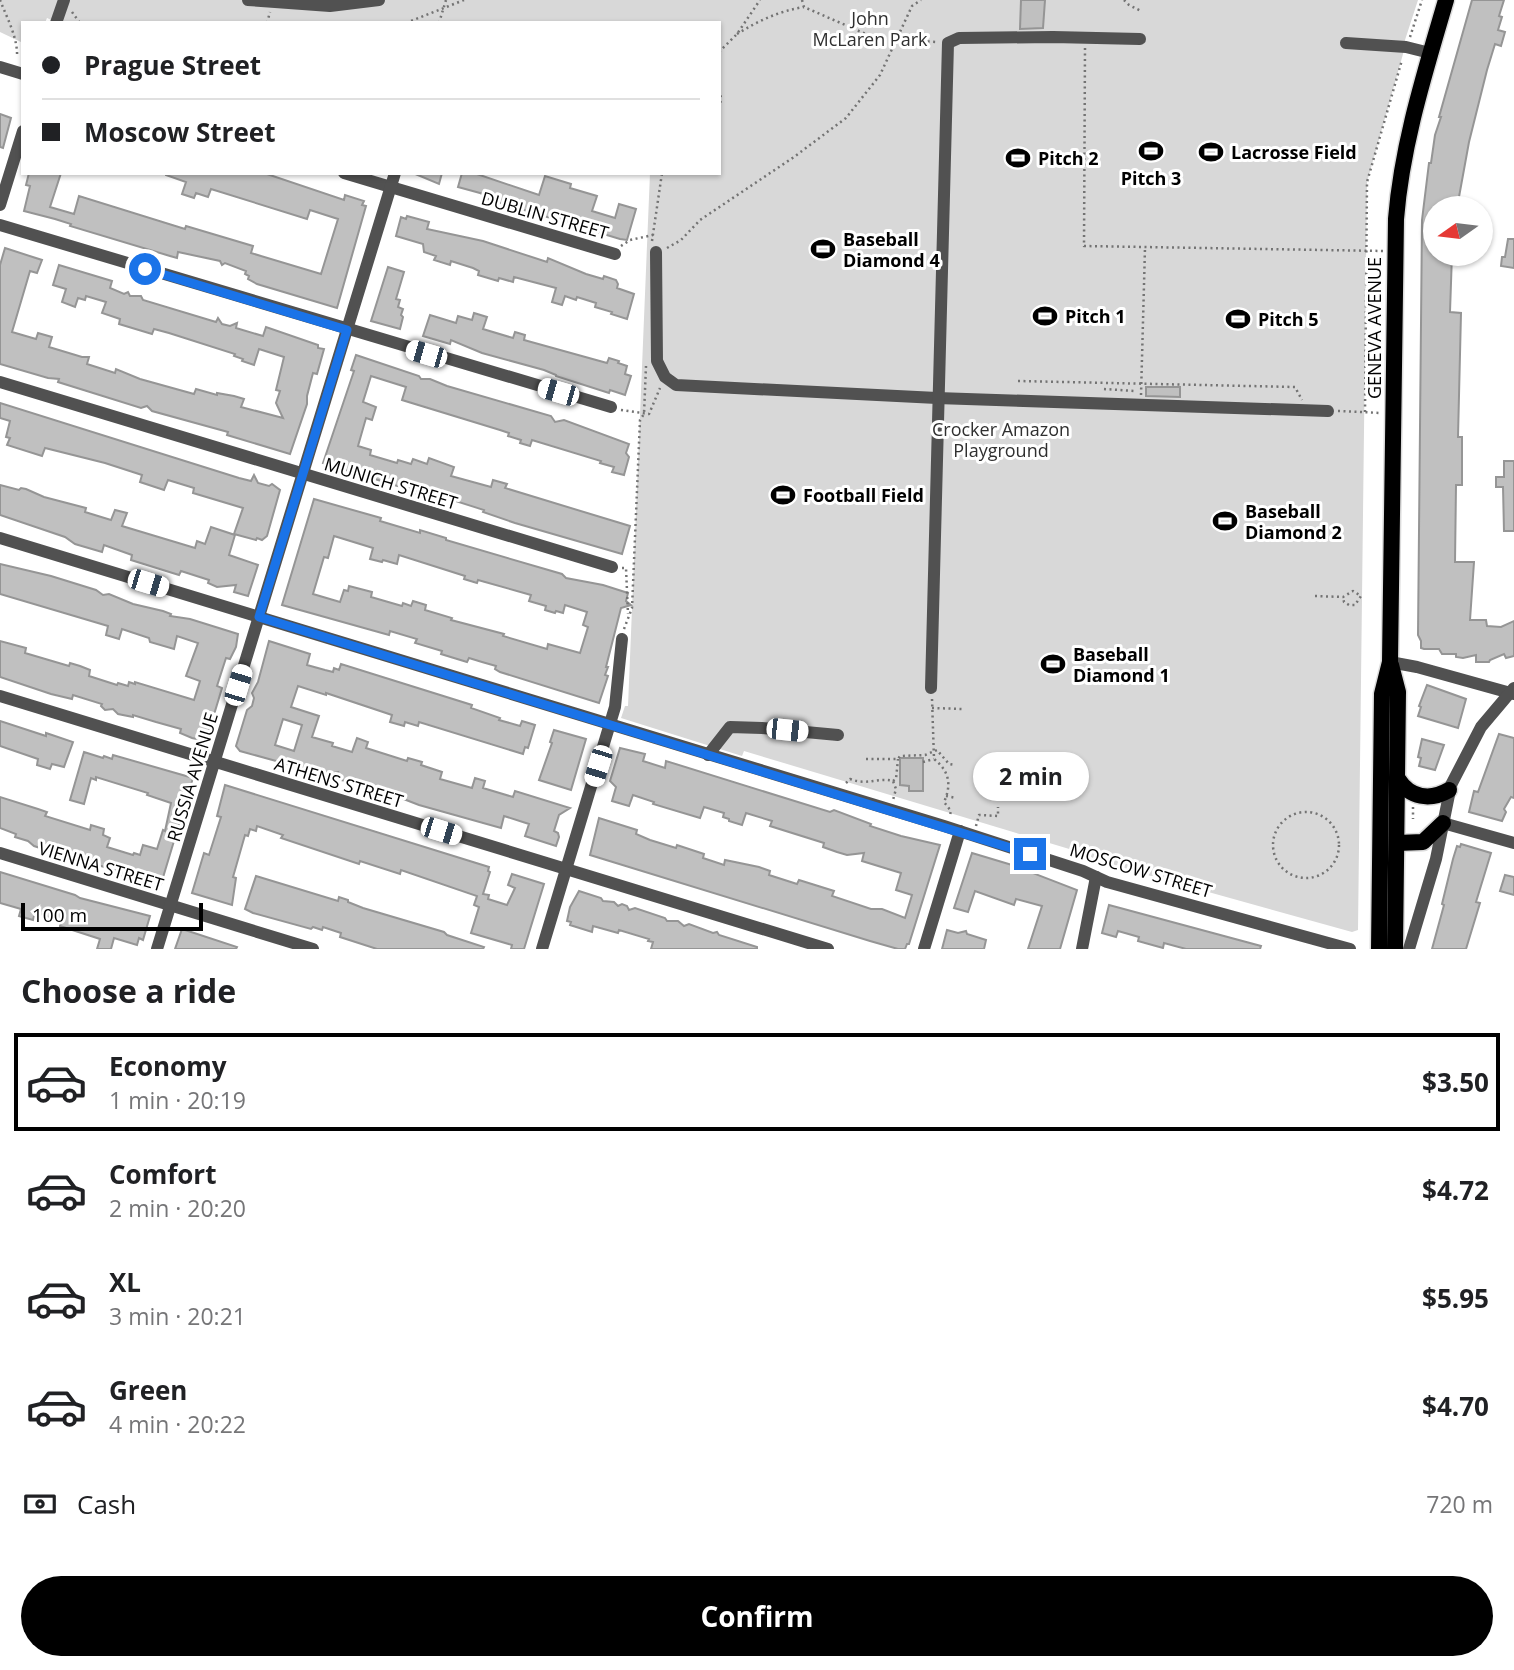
<!DOCTYPE html>
<html lang="en">
<head>
<meta charset="utf-8">
<style>
  body { margin:0; font-family:"Open Sans",sans-serif; background:#f2f2f2; color:#202124; height:100vh; display:flex; flex-direction:column; font-size:26px; white-space:nowrap }
  * { box-sizing:border-box; margin:0 }
  p { font-size:23px; color:#757577 }
  .icon { flex:none; width:38px; height:38px; fill:none; stroke:currentColor; stroke-width:2; stroke-linecap:round; stroke-linejoin:round }
  .map { position:relative; height:949px; overflow:hidden }
  .details { display:flex; flex-direction:column; background:#fff; flex:1 }
  .details>* { flex:none }
  .top-card { position:absolute; left:21px; top:21px; width:700px; height:154px; border-radius:0px; box-shadow:0 2px 5px #0004; display:grid; align-content:center; height:154px; padding:0 21px; background:#fff }
  .needle { width:46px; rotate:256deg }
  .fabs { position:absolute; left:1423px; top:196px; display:grid; gap:14px }
  .fabs a { display:grid; place-items:center; width:70px; height:70px; border-radius:50%; background:#fff; box-shadow:0 2px 5px #0004; font-size:35px }
  .scale { position:absolute; left:21px; bottom:18px; width:182px; box-sizing:border-box; padding-left:7px; border:4px solid #000; border-top:0; font-size:19px; line-height:24px; white-space:nowrap; color:#000; -webkit-text-stroke:5px #fff; paint-order:stroke }
  .end { position:absolute; width:32px; height:32px; margin:-16px; border:9px solid #1a73e8; background:#fff; box-shadow:0 0 0 4px #fff }
  .from { border-radius:50% }
  .bubble { position:absolute; height:49px; border-radius:24px; background:#fff; box-shadow:0 2px 5px #0004; font-size:23px; font-weight:700; line-height:49px; text-align:center }
  .car { position:absolute; width:21px; height:42px; margin:-21px -10px; border-radius:9px; box-shadow:0 0 5px 2px #0007; background:linear-gradient(#fff 24%,#345 0 40%,#fff 0 76%,#345 0 86%,#fff 0) }
  .top-card b { display:flex; align-items:center; gap:24px; height:66px; font-size:26px }
  .top-card b+b { border-top:2px solid #e0e0e0 }
  .top-card i { width:18px; height:18px; background:#202124 }
  ul { padding:0; list-style:none }
  li { display:flex; align-items:center; gap:21px; height:98px; margin:0 14px 10px; padding:0 7px; border:4px solid transparent; border-radius:0px }
  li div { flex:1 }
  li b { display:block; font-size:26px }
  li em { font-style:normal; font-weight:700 }
  li.on { border-color:#000 }
  li>.icon { width:63px; height:63px; stroke-width:1.5 }
  h2 { padding:0 21px; font-size:32px; line-height:84px }
  .pay { display:flex; align-items:center; gap:18px; height:77px; padding:0 21px; font-size:26px }
  .pay p { margin-inline-start:auto }
  .cta { display:flex; gap:14px; margin-top:auto; padding:14px 21px }
  .cta a { flex:1; height:80px; border-radius:42px; background:#000; color:#fff; font-size:28px; font-weight:700; line-height:80px; text-align:center }
  .map>svg:first-child { display:block }
</style>
</head>
<body>
<div class="map">
<svg width="1514" height="949" viewBox="0 0 1514 949">
  <rect width="100%" height="100%" fill="#fff"/>
  <path fill="#d8d8d8" d="M0,0H1418L1405,40L1403,54L1367,182L1358,930L1352,932L1108,864L1076,851L744,751L742,756L621,718L625,706H628L650,173H719V23H58L47,18L45,23H23V43L0,32Z"/>
  <g fill="#c0c0c0" stroke="#959595" stroke-width="2" fill-rule="evenodd">
    <path d="M1021,0H1045L1043,28L1020,29Z"/>
    <path d="M1472,0H1504L1499,16L1502,17L1498,30L1505,32L1501,46L1495,44L1487,70L1469,142L1457,208H1435V254H1452L1450,312L1461,313L1458,437H1462V485H1456L1455,562H1474L1470,620H1486L1487,626L1501,627L1514,621V656L1506,658L1504,654L1490,660L1489,662H1476V655L1463,658L1456,657V654H1442L1439,649H1424L1421,648V641L1418,635L1422,220L1429,163H1431L1435,135L1441,117H1439Z"/>
    <path d="M0,114L11,118L3,148L0,147Z"/>
    <path d="M29,173H61L50,207L74,214L79,196L185,229L186,226L253,246L251,253L321,274L338,219L310,210L307,219L211,189L208,197L196,193L194,198L182,194L186,182L166,175V173H264L344,200L345,195L364,201L362,205L366,206L337,308L257,284L248,279L249,276L245,274L246,271L225,263L222,265L220,261L178,252L177,258L170,256L70,226L71,224L55,219L24,211L30,186L26,185Z"/>
    <path d="M413,173H442L439,184Z"/>
    <path d="M462,173H474L539,195L545,176L571,184L570,188L597,196L592,211L615,218L619,204L636,209L627,240L620,239L484,198L485,195L480,193L458,187Z"/>
    <path d="M407,216L429,222L427,229L483,241L547,262L548,258L586,274L603,279L604,276L616,280L618,284L617,288L634,294L627,319L611,314L612,312L595,307L596,303L577,297L576,300L565,296L562,305L552,302L556,288L514,277L513,282L499,278L498,281L478,275L479,271L473,268L451,261L450,265L434,260L436,256L424,252L423,244L396,236L401,217L406,219Z"/>
    <path d="M1508,239H1514V268L1501,266L1502,257H1505Z"/>
    <path d="M5,248L42,260L37,273L30,271L12,332L36,339L38,333L52,337L49,347L82,357H89L87,364L115,373L116,369L140,379L194,394L196,389L217,395V393L234,396L244,399L241,407L283,418L276,403L280,391L276,390L284,357L259,349L254,365L242,361L243,359L234,356L235,354L169,333L154,329L152,334L119,324L120,319L102,313L106,302L86,296L85,300L78,298L75,307L62,302L66,289L53,285L59,265L112,281L110,288L124,294L128,292L130,296H141L143,300L216,322L218,318L222,324L230,326L237,323L236,328L263,336L266,327L318,345V348L324,349L317,374L313,373L307,396V404L290,454L227,435L228,432L152,411L147,406L141,408L58,382L59,379L48,378L0,364V265Z"/>
    <path d="M388,267L404,272L396,299L400,300L398,307L403,309L401,315L403,317L400,329L371,321Z"/>
    <path d="M474,313L487,317L483,329L513,338L515,332L525,335L524,340L607,363L609,358L619,361L618,363L627,366L625,374L631,376L625,395L610,390L609,393L556,376V375L544,370L482,353L451,340L450,344L423,336L430,315L456,323L458,316L472,320Z"/>
    <path d="M356,355L419,376L421,379H430L447,386L551,416L555,422L564,420L629,444L626,453L629,457L624,475L612,472L614,467L600,463L601,461L532,440L530,446L520,443L521,440L508,436L509,433L500,430L402,400L406,387L371,376L363,402L376,407L372,420L366,418L358,446L371,450L370,455L397,463L398,460L411,464L413,459L427,464L429,458L454,467L451,476L491,487L493,480L507,484L505,488L630,526L622,554L515,523L483,512L484,510L418,489L417,494L403,489L404,488L323,463L354,371L351,370Z"/>
    <path d="M1146,387H1180V397L1146,396Z"/>
    <path d="M0,403L239,478L251,481L254,475L258,483L269,486L272,484L280,490L267,536L262,540L257,538L256,540L234,534L243,508L193,493L194,488L168,480L164,490L140,482L142,475L105,463L45,448L42,456L7,445L10,438L6,437L10,421L0,418Z"/>
    <path d="M1504,461H1514V531H1504L1503,487H1496V477H1504Z"/>
    <path d="M0,485L19,490L21,488L26,489L44,497L86,508L85,512L111,520L115,510L127,513L122,526L195,548L197,541L205,544L211,527L235,535L229,555L258,565L248,596L234,592L236,585L217,587L208,583L209,580L181,571L179,575L131,560L132,555L104,545L102,552L75,544L65,537L0,515Z"/>
    <path d="M314,499L381,518L380,521L420,533V530L446,538V540L562,574L566,578L603,585L628,593L626,601L631,605L621,608L606,667H608L605,675L608,676L599,703L500,672L495,669L496,666L482,662L469,658L467,662L441,654L442,651L415,643L417,639L390,631L389,635L282,605ZM334,536L373,548L370,559L382,562L383,560L397,564L399,555L465,576L464,579L477,583L478,580L531,595L529,601L546,606L545,610L555,613L556,611L563,613L565,605L587,612L583,625L588,627L580,653L548,644L547,649L503,636L504,634L451,620L452,618L425,610L426,605L413,601L411,606L403,603L402,606L371,597L372,592L349,586L348,591L344,590L340,602L313,594L324,557L328,558Z"/>
    <path d="M0,564L51,576L96,590L103,595L109,594L133,604L163,611L171,614L170,616L190,619L238,634L236,647L230,659L226,658L217,686L222,688L206,741L192,738L180,733L181,729L156,722L133,715V717L118,714L113,709L105,710L101,706L102,704L73,695L72,699L51,694L0,677V641L26,648L25,653L69,666L70,663L80,666L90,670L89,676L117,685L118,683L128,686L129,682L135,684V682L194,700L200,681L186,676L198,643L177,636L174,649L150,642L149,638L122,629L119,639L106,635L108,626L0,594Z"/>
    <path d="M269,641L310,654L307,665L325,670L333,672L334,668L339,670L341,664L472,705L471,708L500,718L499,720L520,726L522,721L535,725L528,748L525,747L523,754L419,722L418,726L405,722L404,726L390,722L392,715L326,693V695L298,686L291,707L319,716L312,737L333,743L332,746L352,752L357,738L368,742L366,748L407,761L408,758L422,762L421,765L442,772L440,779L472,788L475,778L485,781L483,788L513,797L515,791L570,808L559,815L554,831L558,833L559,837L556,846L525,836L529,824L504,816L501,828L419,805L370,786L336,779L338,772L325,775L313,772L308,775L305,769L240,751L236,746L247,710L252,706L254,698L252,693L258,682ZM283,719L302,725L294,751L275,745Z"/>
    <path d="M1427,685L1466,699L1458,728L1418,716L1421,707L1419,706Z"/>
    <path d="M0,721L46,736V733L73,742L64,767L52,764L50,769L37,765L38,759L0,746Z"/>
    <path d="M554,730L586,739L571,790L539,780L552,743L550,742Z"/>
    <path d="M1499,734L1514,738V798L1511,797L1504,809L1506,812L1502,821L1469,812L1474,791L1478,792Z"/>
    <path d="M1422,739L1444,745L1435,770L1419,766L1421,758L1418,757Z"/>
    <path d="M620,748L645,754L643,761L665,768L666,761L830,812L834,810L871,824L870,826L901,836L940,845L909,944H907L905,949H898L870,941L590,855L599,818L637,830L636,834L650,840L676,848L677,845L704,854L703,858L724,865L725,860L759,867L770,871L769,875L797,884L799,880L834,891L832,896L871,909H882L905,918L912,895L896,890L901,873L862,861L864,853L847,855L837,852L823,847L824,843L770,826L772,821L746,813L742,825L729,821V819L723,817L724,813L704,807L700,818L653,804L654,802L633,795L629,806L612,801L616,787L610,781Z"/>
    <path d="M84,752L103,758L104,756L112,759L113,755L193,778L161,884L120,875L115,870L94,864L95,861L75,854L74,857L62,855L34,846L28,841L15,837L16,834L0,828V797L38,809L47,812L45,816L90,830L91,825L104,829L103,835L110,838L107,847L133,855L134,853L140,855L143,845L157,849L163,830L165,831L171,803L147,795L148,793L96,777V780L91,778L84,804L70,800Z"/>
    <path d="M900,758H923V791H909V786L900,785Z"/>
    <path d="M225,785L489,867L488,871L490,872L483,894L489,895L488,899L507,905L515,888L508,885L512,874L544,884L524,949H511L512,945L471,933L479,907L474,905L477,896L401,870L400,874L360,861L359,864L281,838L283,835L257,826L256,831L250,829L248,836L245,835L233,877L236,878L232,905L192,893L204,853L209,855L221,817L217,816Z"/>
    <path d="M1461,844L1491,853L1476,902L1480,903L1466,949H1432L1444,905L1442,904L1453,859L1457,846L1460,847Z"/>
    <path d="M972,853L1012,865L1077,890L1060,949H1028L1042,906L1016,899L1014,905L975,891L968,912L954,908Z"/>
    <path d="M0,872L75,895L80,898L150,916L143,940L139,938L137,945L114,938L111,949H97L100,939L60,926L61,921L35,912L33,920L19,916L21,909L0,903Z"/>
    <path d="M1505,875L1514,877V895L1500,891Z"/>
    <path d="M256,876L338,901L339,897L348,900V902L363,908L444,932L447,935L484,947L483,949H377L340,937L341,933L323,927L322,930L313,927L311,929L253,913L245,909Z"/>
    <path d="M579,891L601,898L603,901L614,902L618,906L622,904L627,906L629,910L635,908L665,918L667,921H678L684,926L689,924L713,933L717,932L719,935L757,947V949H651L653,942L648,941L649,939L619,930L618,933L593,926L592,932L570,925L571,922L567,921L570,907Z"/>
    <path d="M1109,905L1261,946L1260,949H1186L1164,943L1163,948L1138,941L1139,937L1118,931L1116,937L1102,933Z"/>
    <path d="M182,929L237,947L236,949H175Z"/>
    <path d="M947,930L958,933L966,931L967,934L986,940L984,949H942Z"/>
  </g>
  <g fill="none" stroke-linecap="round" stroke-linejoin="round">
    <g stroke="#dbdbdb" stroke-width="19">
      <g id="major">
        <path d="M1391,665L1398,692L1395,949"/>
        <path d="M1398,779C1410,798 1430,801 1449,790"/>
        <path d="M1397,843L1423,842L1443,823"/>
        <path d="M1379,949L1382,694L1390,662L1396,219C1402,144 1425,72 1446,0"/>
      </g>
    </g>
    <g stroke="#737373" stroke-width="2.5" stroke-dasharray="2 3.5" stroke-linecap="butt">
      <path d="M0,0C7,18 18,38 17,57"/>
      <path d="M802,0L804,7L875,38L937,42"/>
      <path d="M1124,0L1129,5L1141,11"/>
      <path d="M72,12L80,23"/>
      <path d="M267,23L270,12"/>
      <path d="M406,23L464,0"/>
      <path d="M439,23L446,0"/>
      <path d="M737,34C758,21 779,11 804,7"/>
      <path d="M1410,37L1422,0"/>
      <path d="M1085,48L1084,246L1383,251"/>
      <path d="M719,52L737,34L760,0"/>
      <path d="M719,90L721,98L719,111"/>
      <path d="M652,241L662,173"/>
      <path d="M621,246L630,240L653,235"/>
      <path d="M667,248L681,240L700,220L794,157L846,118L880,75L912,6L921,0"/>
      <path d="M1018,381L1295,387L1302,400"/>
      <path d="M1104,389L1135,391"/>
      <path d="M1141,395L1145,248"/>
      <path d="M621,410L649,414L660,388"/>
      <path d="M1338,411L1381,413"/>
      <path d="M1365,412L1367,182L1402,60"/>
      <path d="M622,568H626L628,614"/>
      <path d="M1315,596L1343,597L1353,591L1361,596L1355,605H1349L1344,602L1343,597"/>
      <path d="M624,629L632,608L640,420L644,414L646,366"/>
      <path d="M932,699L934,759C949,771 952,784 944,802L951,811L950,815"/>
      <path d="M932,708L963,709"/>
      <path d="M866,759H898L900,756L925,755L937,750L949,764L955,765"/>
      <path d="M923,762L934,759"/>
      <path d="M893,781L896,779L898,759"/>
      <path d="M846,783L850,779C868,786 877,777 893,781L896,789L893,800"/>
      <path d="M946,796L956,798"/>
      <path d="M1413,807V819"/>
      <circle cx="1306" cy="845" r="33"/>
      <path d="M976,826L979,815L998,816V807"/>
    </g>
    <g stroke="#515151" stroke-width="12">
      <path d="M248,0L330,6L379,0"/>
      <path d="M56,23L64,0"/>
      <path d="M1346,43L1406,47L1430,53"/>
      <path d="M0,67L23,74"/>
      <path d="M344,173L615,254"/>
      <path d="M0,205L23,131"/>
      <path d="M0,225L611,407"/>
      <path d="M656,252L657,361L665,377L676,385L937,398L1328,411"/>
      <path d="M0,382L612,567"/>
      <path d="M0,538L944,826L1083,871L1107,882L1350,949"/>
      <path d="M1390,662L1417,667L1514,694"/>
      <path d="M931,688L948,43L959,38L1053,37L1140,39"/>
      <path d="M0,696L828,949"/>
      <path d="M708,755L730,727L762,728L838,735"/>
      <path d="M1443,823L1514,843"/>
      <path d="M0,853L313,949"/>
      <path d="M157,949L395,173"/>
      <path d="M542,949L615,707L622,639"/>
      <path d="M924,949L960,831"/>
      <path d="M1082,949L1096,877"/>
      <path d="M1409,949L1436,859L1451,785L1481,727L1514,688"/>
    </g>
    <use href="#major" stroke="#000" stroke-width="16"/>
  </g>
  <g fill="none" stroke-linecap="round" stroke-linejoin="round">
    <path stroke="#1a73e8" stroke-width="9" d="M145,269L347,330L259,617L1030,854"/>
  </g>
  <defs>
    <g id="stadium-bare" transform="scale(1.89)"><path d="M0-5a6.5 5 0 1 0 0 10a6.5 5 0 1 0 0-10ZM-3.5-1.8h7v3.6h-7Z" fill="#000" stroke="#fff" stroke-width="2.5" paint-order="stroke"/></g>
  </defs>
  <g fill-rule="evenodd">
    <use href="#stadium-bare" x="1151" y="151"/>
    <use href="#stadium-bare" x="1211" y="152"/>
    <use href="#stadium-bare" x="1018" y="158"/>
    <use href="#stadium-bare" x="823" y="249"/>
    <use href="#stadium-bare" x="1045" y="316"/>
    <use href="#stadium-bare" x="1238" y="319"/>
    <use href="#stadium-bare" x="783" y="495"/>
    <use href="#stadium-bare" x="1225" y="521"/>
    <use href="#stadium-bare" x="1053" y="664"/>
  </g>
  <g text-anchor="middle" dominant-baseline="central" stroke-width="6" stroke-linejoin="round" paint-order="stroke">
    <g font-size="18" fill="#2f2f2f" stroke="#fff">
      <text x="870" y="18">John<tspan x="870" dy="21">McLaren Park</tspan></text>
      <text x="1001" y="429">Crocker Amazon<tspan x="1001" dy="21">Playground</tspan></text>
    </g>
    <g font-size="18" font-weight="bold" fill="#000" stroke="#fff" text-anchor="start">
      <text x="1231" y="152">Lacrosse Field</text>
      <text x="1038" y="158">Pitch 2</text>
      <text x="1151" y="178" text-anchor="middle">Pitch 3</text>
      <text x="843" y="239">Baseball<tspan x="843" dy="21">Diamond 4</tspan></text>
      <text x="1065" y="316">Pitch 1</text>
      <text x="1258" y="319">Pitch 5</text>
      <text x="803" y="495">Football Field</text>
      <text x="1245" y="511">Baseball<tspan x="1245" dy="21">Diamond 2</tspan></text>
      <text x="1073" y="654">Baseball<tspan x="1073" dy="21">Diamond 1</tspan></text>
    </g>
    <g font-size="18" fill="#000" stroke="#fff">
      <text transform="translate(545 215) rotate(16)">DUBLIN STREET</text>
      <text transform="translate(1374 328) rotate(-90)">GENEVA AVENUE</text>
      <text transform="translate(391 483) rotate(17)">MUNICH STREET</text>
      <text transform="translate(192 777) rotate(-73)">RUSSIA AVENUE</text>
      <text transform="translate(339 782) rotate(17)">ATHENS STREET</text>
      <text transform="translate(101 866) rotate(17)">VIENNA STREET</text>
      <text transform="translate(1141 870) rotate(17)">MOSCOW STREET</text>
    </g>
  </g>
</svg>
<div class="fabs">
<a><svg class="needle" viewBox="-14 -14 28 28"><path d="M0-13l5 13h-10z" fill="#e53935"/><path d="M0 13l5-13h-10z" fill="#757577"/></svg></a>
</div>
<div class="scale">100 m</div>
<i class="end from" style="left:145px;top:269px"></i>
<i class="end" style="left:1030px;top:854px"></i>
<div class="bubble" style="left:973px;top:752px;width:116px">2 min</div>
<i class="car" style="left:426px;top:354px;rotate:286deg"></i>
<i class="car" style="left:558px;top:392px;rotate:286deg"></i>
<i class="car" style="left:148px;top:583px;rotate:107deg"></i>
<i class="car" style="left:238px;top:685px;rotate:17deg"></i>
<i class="car" style="left:787px;top:730px;rotate:96deg"></i>
<i class="car" style="left:598px;top:766px;rotate:197deg"></i>
<i class="car" style="left:441px;top:831px;rotate:107deg"></i>
<div class="top-card">
<b><i class="from"></i>Prague Street</b>
<b><i></i>Moscow Street</b>
</div>
</div>
<section class="details">
<h2>Choose a ride</h2>
<ul>
<li class="on"><svg class="icon" aria-label="car" viewBox="0 0 24 24"><path d="M5 17H2v-5l4-1 3-4h7l3 4 3 1v5h-3M9 17h6M6 11h13"/><circle cx="7" cy="17" r="2"/><circle cx="17" cy="17" r="2"/></svg><div><b>Economy</b><p>1 min · 20:19</p></div><em>$3.50</em></li>
<li><svg class="icon" aria-label="car" viewBox="0 0 24 24"><path d="M5 17H2v-5l4-1 3-4h7l3 4 3 1v5h-3M9 17h6M6 11h13"/><circle cx="7" cy="17" r="2"/><circle cx="17" cy="17" r="2"/></svg><div><b>Comfort</b><p>2 min · 20:20</p></div><em>$4.72</em></li>
<li><svg class="icon" aria-label="car" viewBox="0 0 24 24"><path d="M5 17H2v-5l4-1 3-4h7l3 4 3 1v5h-3M9 17h6M6 11h13"/><circle cx="7" cy="17" r="2"/><circle cx="17" cy="17" r="2"/></svg><div><b>XL</b><p>3 min · 20:21</p></div><em>$5.95</em></li>
<li><svg class="icon" aria-label="car" viewBox="0 0 24 24"><path d="M5 17H2v-5l4-1 3-4h7l3 4 3 1v5h-3M9 17h6M6 11h13"/><circle cx="7" cy="17" r="2"/><circle cx="17" cy="17" r="2"/></svg><div><b>Green</b><p>4 min · 20:22</p></div><em>$4.70</em></li>
</ul>
<div class="pay"><svg class="icon" aria-label="cash" viewBox="0 0 24 24"><path d="M3 7h18v10H3z"/><circle cx="12" cy="12" r="2"/></svg>Cash<p>720 m</p></div>
<div class="cta"><a>Confirm</a></div>
</section>
</body>
</html>
